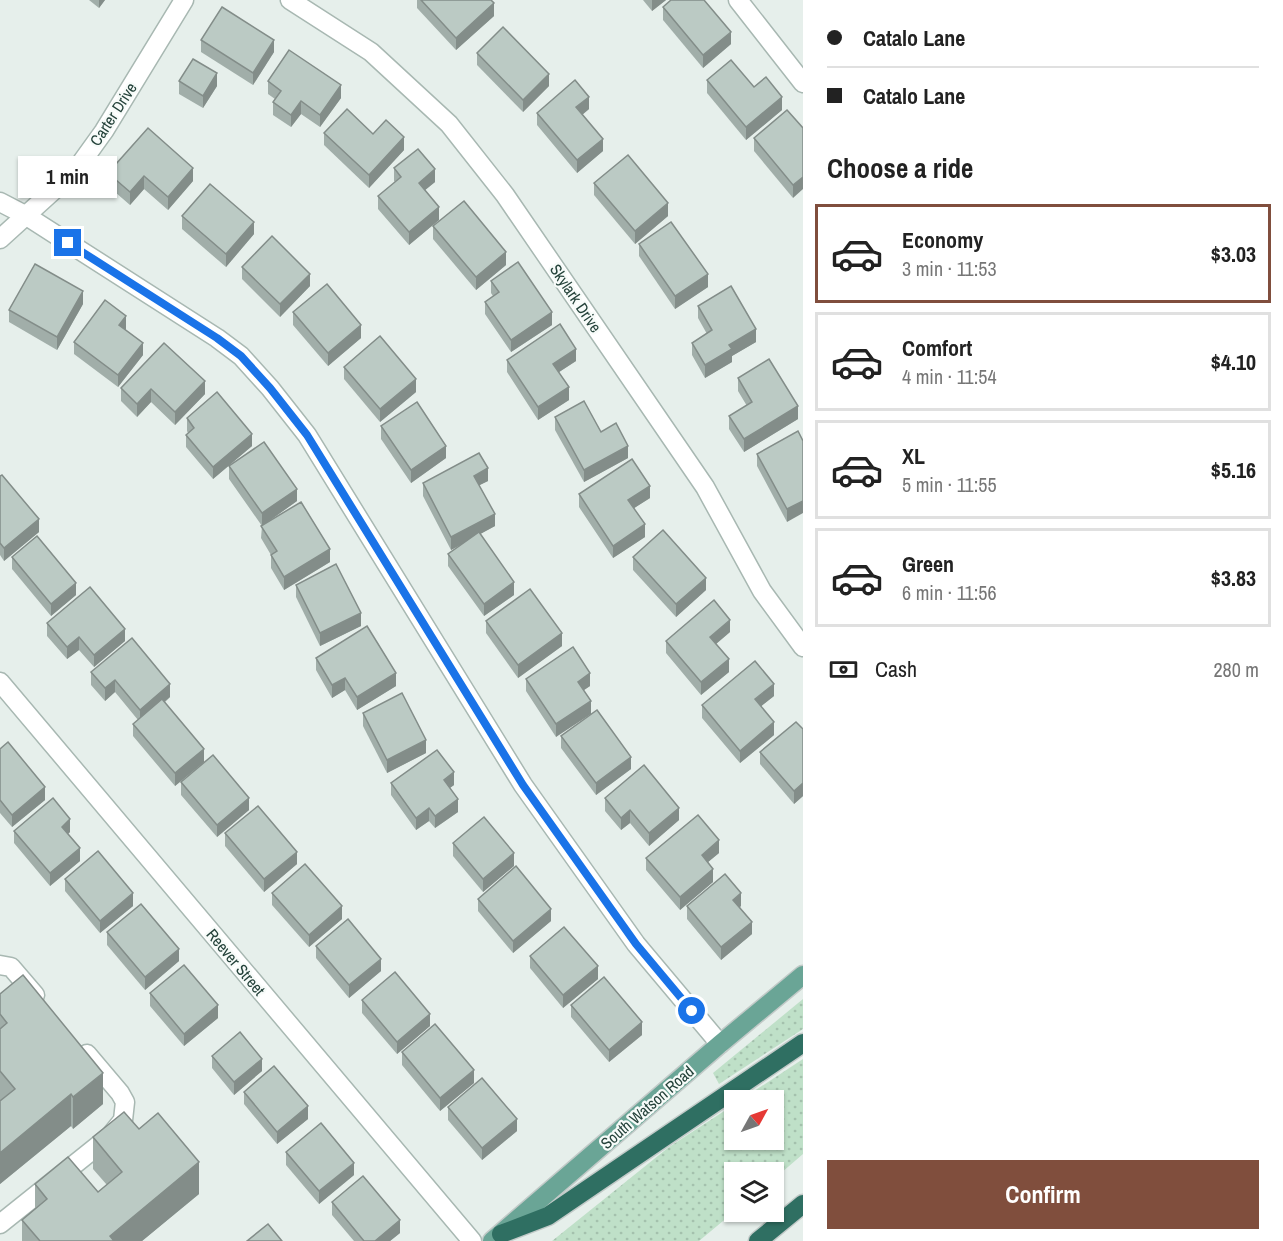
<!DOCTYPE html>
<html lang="en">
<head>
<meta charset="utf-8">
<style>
  body { margin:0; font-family:"Archivo Narrow",sans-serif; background:#f2f2f2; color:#222; height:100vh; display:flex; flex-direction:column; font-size:22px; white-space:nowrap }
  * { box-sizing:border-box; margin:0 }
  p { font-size:20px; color:#767676 }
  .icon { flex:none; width:33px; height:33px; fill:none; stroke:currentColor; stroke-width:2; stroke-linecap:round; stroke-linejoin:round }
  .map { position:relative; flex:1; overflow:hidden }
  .drawer { display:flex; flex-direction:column; background:#fff; width:480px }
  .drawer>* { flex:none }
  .guide { display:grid; align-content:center; height:132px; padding:0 24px; background:#fff }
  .needle { width:39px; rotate:50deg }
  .tools { position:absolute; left:724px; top:1090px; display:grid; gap:12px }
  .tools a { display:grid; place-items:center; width:60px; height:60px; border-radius:0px; background:#fff; box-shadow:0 2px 4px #0004; font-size:30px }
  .end { position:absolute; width:27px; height:27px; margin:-14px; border:8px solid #1a73e8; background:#fff; box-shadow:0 0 0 3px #fff }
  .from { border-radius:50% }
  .bubble { position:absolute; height:42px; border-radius:0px; background:#fff; box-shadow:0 2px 4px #0004; font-size:20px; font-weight:800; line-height:42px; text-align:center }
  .guide b { display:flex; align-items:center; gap:21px; height:57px; font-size:22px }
  .guide b+b { border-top:2px solid #e0e0e0 }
  .guide i { width:15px; height:15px; background:#222 }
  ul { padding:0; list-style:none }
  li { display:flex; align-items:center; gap:18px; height:99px; margin:0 12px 9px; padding:0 12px; border:3px solid #e0e0e0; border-radius:0px }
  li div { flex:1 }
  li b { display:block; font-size:22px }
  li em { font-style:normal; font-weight:800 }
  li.on { border-color:#804e3d }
  li>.icon { width:54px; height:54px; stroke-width:1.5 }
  h2 { padding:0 24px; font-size:27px; line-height:72px }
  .pay { display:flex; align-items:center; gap:15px; height:66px; padding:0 24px; font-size:22px }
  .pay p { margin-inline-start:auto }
  .action { display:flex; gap:12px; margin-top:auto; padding:12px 24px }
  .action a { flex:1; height:69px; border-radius:0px; background:#804e3d; color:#fff; font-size:24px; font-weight:800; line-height:69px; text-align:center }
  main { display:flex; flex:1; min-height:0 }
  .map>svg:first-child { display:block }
</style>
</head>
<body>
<main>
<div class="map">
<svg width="803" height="1241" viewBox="0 0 803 1241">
  <defs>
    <pattern id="green-dots" width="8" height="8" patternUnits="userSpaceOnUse" patternTransform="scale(1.5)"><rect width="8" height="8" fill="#bfe0c8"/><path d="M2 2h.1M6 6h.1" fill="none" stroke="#a4c1ad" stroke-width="1.8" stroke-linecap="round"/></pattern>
  </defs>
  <rect width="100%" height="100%" fill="#e6efeb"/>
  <g fill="url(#green-dots)">
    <path d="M803,999V1029L719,1084L713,1073Z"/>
    <path d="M803,1059V1154L774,1179V1173H735V1211L699,1241H552L669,1147L735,1104V1140H774V1101H739Z"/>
  </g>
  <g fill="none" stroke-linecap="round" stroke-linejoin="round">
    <g stroke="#a8b8b2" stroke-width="21">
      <g id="minor">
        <path d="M290,0L371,52L449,124L505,195L705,487L762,591L803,647"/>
        <path d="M738,0L803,83"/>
        <path d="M0,202L25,215L217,338L241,356L270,388L307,435L523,785L636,944L720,1044"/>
        <path d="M0,239L76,170L104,131L184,0"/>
        <path d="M0,682L472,1241"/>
        <path d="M0,965L11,967L35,995"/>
        <path d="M0,1224L110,1136L123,1120L125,1102L120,1093L87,1054"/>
      </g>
    </g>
    <g stroke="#c2cac8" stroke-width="21">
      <path id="major" d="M492,1241L720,1044L803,975"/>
    </g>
    <g stroke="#c2cac8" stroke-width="21">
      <g id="highway">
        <path d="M501,1234L548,1216L803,1043"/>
        <path d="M758,1241L803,1204"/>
      </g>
    </g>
    <use href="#minor" stroke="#fff" stroke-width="18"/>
    <use href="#major" stroke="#6aa596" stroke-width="18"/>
    <use href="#highway" stroke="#2f6f62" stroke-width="18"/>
  </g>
  <g fill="#a1aea9">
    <path d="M89,0H105L99,8Z"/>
    <path d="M417,0H491L494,16L456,50L417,8Z"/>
    <path d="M643,0H666L652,11Z"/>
    <path d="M663,7L731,44L703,68L663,20Z"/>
    <path d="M201,40L274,52L253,85L201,52Z"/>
    <path d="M477,53L549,86L523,112L477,65Z"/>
    <path d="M707,80L754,87L782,110L746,140L707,93Z"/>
    <path d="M179,81L217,86L203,108L179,94Z"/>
    <path d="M268,81L341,98L320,127L301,114L291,127L273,115V102L275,99L268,94Z"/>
    <path d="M589,109L582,115L603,151L577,173L537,125V113Z"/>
    <path d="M803,128L793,198L754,151V138Z"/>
    <path d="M324,133L373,134L404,150L369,188L324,145Z"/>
    <path d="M394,168L435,182L425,190L439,220L409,245L378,209V196L395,182L394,181Z"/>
    <path d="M108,173L193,181L168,210L144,189L130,205L108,186Z"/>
    <path d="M594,183L668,216L635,244L594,195Z"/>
    <path d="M182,216L254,234L226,267L182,229Z"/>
    <path d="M433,226L506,265L476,290L433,239Z"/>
    <path d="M639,244L708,287L675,309L639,256Z"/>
    <path d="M242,267L310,286L280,317L242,279Z"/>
    <path d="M491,281L552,325L511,352L485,314V302L493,296L491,293Z"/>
    <path d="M83,304L57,350L9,322V310Z"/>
    <path d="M698,306L756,342L732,356V362L705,378L692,355V343L707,334L698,318Z"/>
    <path d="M293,312L361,338L328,366L293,325Z"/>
    <path d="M126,329L125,330L143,355L118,387L74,354V342Z"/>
    <path d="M164,343L205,394L175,425L151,402L137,417L121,401V388Z"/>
    <path d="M507,360L576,361L559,372L569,400L538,420L507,372Z"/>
    <path d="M344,367L416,392L380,422L344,379Z"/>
    <path d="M738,378L798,419L744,452L729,429V416L747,406L738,391Z"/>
    <path d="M555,417L601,432L628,458L584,482L555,430Z"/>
    <path d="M187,418L252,446L213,479L186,447V435L188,433L187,431Z"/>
    <path d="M381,426L446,458L411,483L381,439Z"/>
    <path d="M803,441L787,522L757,466V454Z"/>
    <path d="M229,466L297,501L269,521L330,562L284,590L271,568V555L261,538L262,526L229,479Z"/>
    <path d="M0,476L39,532L4,561L0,555Z"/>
    <path d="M488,481L479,485L495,526L480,534L514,595L484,616L448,566V554L462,544L451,550L423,496V483Z"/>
    <path d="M579,494L650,498L634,508L645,537L613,558L579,507Z"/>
    <path d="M12,557L76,595L51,616L12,569Z"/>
    <path d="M633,557L706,590L676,617L633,570Z"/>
    <path d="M296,585L361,626L320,646L296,597Z"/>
    <path d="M486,621L562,646L518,678L486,633Z"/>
    <path d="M47,623L125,641L94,667L79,650L67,659L47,636Z"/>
    <path d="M730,632L716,644L729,672L701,695L666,653V641Z"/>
    <path d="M316,658L396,686L357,710L345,690L332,698L316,670Z"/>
    <path d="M91,672L170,697L165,702L204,762L175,786L133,736V724L138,720L115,692L105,701L91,685Z"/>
    <path d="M526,679L590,686L584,690L556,737L526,691Z"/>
    <path d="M774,696L761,706L774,735L740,763L702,718V705Z"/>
    <path d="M363,713L426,753L387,773L363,726Z"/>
    <path d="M803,729V796L794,804L760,764V752Z"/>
    <path d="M561,736L631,769L596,795L561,748Z"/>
    <path d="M0,749L45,800L12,827L0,813Z"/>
    <path d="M181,782L249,810L217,837L181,795Z"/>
    <path d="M391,783L454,785L450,788L458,812L435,828L429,821L416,830L391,795Z"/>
    <path d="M605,798L679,820L649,846L630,823L621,830L605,811Z"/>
    <path d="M14,831L70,832L68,834L80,861L50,886L14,843Z"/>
    <path d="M225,833L297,864L264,892L225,846Z"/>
    <path d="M453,843L514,866L483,892L453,856Z"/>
    <path d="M719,853L708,862L713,882L680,910L646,870V858Z"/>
    <path d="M65,879L133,906L100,933L65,891Z"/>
    <path d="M272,893L342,919L309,947L272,905Z"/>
    <path d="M478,899L551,921L513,953L478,911Z"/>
    <path d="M687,906H741L740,907L752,934L721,960L687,919Z"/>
    <path d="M107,932L179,961L145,990L107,945Z"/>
    <path d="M316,946L381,971L349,998L316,958Z"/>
    <path d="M530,956L598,979L563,1008L530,968Z"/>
    <path d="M150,993L218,1018L184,1046L150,1006Z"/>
    <path d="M0,994L103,1104L73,1129L71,1126L0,1184Z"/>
    <path d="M362,1000L430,1026L397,1054L362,1013Z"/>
    <path d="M571,1005L642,1035L609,1062L571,1017Z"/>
    <path d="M402,1052L474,1083L440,1111L402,1065Z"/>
    <path d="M212,1056L262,1071L234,1095L212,1068Z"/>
    <path d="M244,1092L308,1119L277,1144L244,1104Z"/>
    <path d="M448,1107L517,1131L482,1160L448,1120Z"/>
    <path d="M139,1129L199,1194L142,1241H22V1220L35,1209V1184L98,1192L107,1185L93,1169V1137Z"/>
    <path d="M286,1152L354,1175L319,1204L286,1165Z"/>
    <path d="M332,1202L400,1233L390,1241H354L332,1215Z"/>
  </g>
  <g fill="#838d89">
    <path d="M99,0H105L99,8Z"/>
    <path d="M652,0H666L652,11Z"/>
    <path d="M494,3V16L456,50V38Z"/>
    <path d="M731,32V44L703,68V55Z"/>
    <path d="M274,40V52L253,85V73Z"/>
    <path d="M217,73V86L203,108V96Z"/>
    <path d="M549,74V86L523,112V100Z"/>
    <path d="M341,85V98L320,127V115Z"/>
    <path d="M589,97V109L576,120V107Z"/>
    <path d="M782,97V110L746,140V127Z"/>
    <path d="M301,101V114L291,127V115Z"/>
    <path d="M404,137V150L369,188V175Z"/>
    <path d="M603,139V151L577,173V160Z"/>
    <path d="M193,168V181L168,210V197Z"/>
    <path d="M435,169V182L419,195V183Z"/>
    <path d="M144,176V189L130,205V192Z"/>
    <path d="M803,177V189L793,198V185Z"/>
    <path d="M668,203V216L635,244V231Z"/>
    <path d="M439,207V220L409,245V232Z"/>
    <path d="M254,222V234L226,267V254Z"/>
    <path d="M506,252V265L476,290V277Z"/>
    <path d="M310,274V286L280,317V304Z"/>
    <path d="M708,274V287L675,309V296Z"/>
    <path d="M83,291V304L57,350V337Z"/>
    <path d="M552,312V325L511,352V340Z"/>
    <path d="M126,316V329L119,338V325Z"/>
    <path d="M361,325V338L328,366V353Z"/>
    <path d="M756,329V342L732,356V362L705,378V365L729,345Z"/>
    <path d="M143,343V355L118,387V375Z"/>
    <path d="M576,349V361L553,376V364Z"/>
    <path d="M416,379V392L380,422V409Z"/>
    <path d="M205,381V394L175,425V412Z"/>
    <path d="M569,387V400L538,420V407Z"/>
    <path d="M151,389V402L137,417V404Z"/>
    <path d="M798,406V419L744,452V439Z"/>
    <path d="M252,434V446L213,479V467Z"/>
    <path d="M446,446V458L411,483V470Z"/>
    <path d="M628,446V458L584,482V470Z"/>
    <path d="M488,468V481L474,488V476Z"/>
    <path d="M650,486V498L628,512V500Z"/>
    <path d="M297,489V501L262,526V513Z"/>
    <path d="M803,501V513L787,522V509Z"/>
    <path d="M495,514V526L451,550V537Z"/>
    <path d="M39,519V532L4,561V548Z"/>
    <path d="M645,524V537L613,558V546Z"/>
    <path d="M330,549V562L284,590V577Z"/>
    <path d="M706,578V590L676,617V604Z"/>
    <path d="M514,582V595L484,616V604Z"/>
    <path d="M76,583V595L51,616V604Z"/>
    <path d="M361,613V626L320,646V633Z"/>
    <path d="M730,620V632L710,649V637Z"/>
    <path d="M125,629V641L94,667V655Z"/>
    <path d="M562,633V646L518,678V665Z"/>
    <path d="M79,637V650L67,659V647Z"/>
    <path d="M729,659V672L701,695V682Z"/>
    <path d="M396,673V686L357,710V697Z"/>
    <path d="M590,673V686L578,694V682Z"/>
    <path d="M345,678V690L332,698V685Z"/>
    <path d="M115,680V692L105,701V688Z"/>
    <path d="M170,684V697L140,722V710Z"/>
    <path d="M774,684V696L755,711V699Z"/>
    <path d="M591,701V714L556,737V724Z"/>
    <path d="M774,722V735L740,763V751Z"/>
    <path d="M426,740V753L387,773V760Z"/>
    <path d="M204,749V762L175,786V773Z"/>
    <path d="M631,757V769L596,795V783Z"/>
    <path d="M454,772V785L444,792V780Z"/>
    <path d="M803,783V796L794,804V791Z"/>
    <path d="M45,787V800L12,827V815Z"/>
    <path d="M249,798V810L217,837V825Z"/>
    <path d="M458,799V812L435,828V816Z"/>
    <path d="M429,808V821L416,830V818Z"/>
    <path d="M679,808V820L649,846V833Z"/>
    <path d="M630,810V823L621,830V818Z"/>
    <path d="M70,819V832L62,839V827Z"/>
    <path d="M719,840V853L702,867V855Z"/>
    <path d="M80,848V861L50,886V873Z"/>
    <path d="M297,852V864L264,892V879Z"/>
    <path d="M514,853V866L483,892V879Z"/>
    <path d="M713,869V882L680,910V897Z"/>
    <path d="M133,893V906L100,933V921Z"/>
    <path d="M741,893V906L733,912V900Z"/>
    <path d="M342,906V919L309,947V935Z"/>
    <path d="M551,909V921L513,953V941Z"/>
    <path d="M752,922V934L721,960V947Z"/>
    <path d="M179,949V961L145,990V977Z"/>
    <path d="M381,959V971L349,998V985Z"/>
    <path d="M598,966V979L563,1008V995Z"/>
    <path d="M218,1005V1018L184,1046V1034Z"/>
    <path d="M430,1014V1026L397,1054V1042Z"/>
    <path d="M642,1022V1035L609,1062V1050Z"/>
    <path d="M262,1059V1071L234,1095V1082Z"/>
    <path d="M474,1070V1083L440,1111V1098Z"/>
    <path d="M103,1073V1104L73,1129V1097Z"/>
    <path d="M71,1094V1126L0,1184V1153Z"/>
    <path d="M308,1106V1119L277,1144V1132Z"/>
    <path d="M517,1119V1131L482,1160V1148Z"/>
    <path d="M199,1162V1194L142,1241H110V1236Z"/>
    <path d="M354,1163V1175L319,1204V1191Z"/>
    <path d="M400,1220V1233L390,1241H375Z"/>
  </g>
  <g fill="#bbcac4" stroke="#838d89" stroke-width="1.5">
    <path d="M421,0H491L494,3L456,38Z"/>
    <path d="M671,0H704L731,32L703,55L663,7Z"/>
    <path d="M222,7L274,40L253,73L201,40Z"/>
    <path d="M503,27L549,74L523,100L477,53Z"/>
    <path d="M289,50L341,85L320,115L301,101L291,115L273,102L281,91L268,81Z"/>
    <path d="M193,59L217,73L203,96L179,81Z"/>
    <path d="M731,60L754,87L766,77L782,97L746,127L707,80Z"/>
    <path d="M575,80L589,97L576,107L603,139L577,160L537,113Z"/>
    <path d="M347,109L373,134L386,120L404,137L369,175L324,133Z"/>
    <path d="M787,110L803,128V177L793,185L754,138Z"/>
    <path d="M148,128L193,168L168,197L144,176L130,192L108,173Z"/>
    <path d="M418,149L435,169L419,183L439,207L409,232L378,196L401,177L394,168Z"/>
    <path d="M628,155L668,203L635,231L594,183Z"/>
    <path d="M210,184L254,222L226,254L182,216Z"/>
    <path d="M464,201L506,252L476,277L433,226Z"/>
    <path d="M671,222L708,274L675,296L639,244Z"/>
    <path d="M272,236L310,274L280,304L242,267Z"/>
    <path d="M518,262L552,312L511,340L485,302L499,292L491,281Z"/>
    <path d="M35,264L83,291L57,337L9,310Z"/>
    <path d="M327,284L361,325L328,353L293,312Z"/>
    <path d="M731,286L756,329L729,345L732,349L705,365L692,343L712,330L698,306Z"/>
    <path d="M105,300L126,316L119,325L143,343L118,375L74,342Z"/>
    <path d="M560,324L576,349L553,364L569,387L538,407L507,360Z"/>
    <path d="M380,336L416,379L380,409L344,367Z"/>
    <path d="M164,343L205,381L175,412L151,389L137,404L121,388Z"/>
    <path d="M769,359L798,406L744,439L729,416L752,402L738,378Z"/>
    <path d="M217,392L252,434L213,467L186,435L194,428L187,418Z"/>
    <path d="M584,401L601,432L616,423L628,446L584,470L555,417Z"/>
    <path d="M417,402L446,446L411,470L381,426Z"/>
    <path d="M798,431L803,441V501L787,509L757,454Z"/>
    <path d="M264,442L297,489L262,513L229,466Z"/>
    <path d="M479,453L488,468L474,476L495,514L451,537L423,483Z"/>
    <path d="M632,459L650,486L628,500L645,524L613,546L579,494Z"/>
    <path d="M2,475L39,519L4,548L0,543V476Z"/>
    <path d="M301,502L330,549L284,577L271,555L277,551L261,526Z"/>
    <path d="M663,530L706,578L676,604L633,557Z"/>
    <path d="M479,532L514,582L484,604L448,554Z"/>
    <path d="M37,536L76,583L51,604L12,557Z"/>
    <path d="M336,564L361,613L320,633L296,585Z"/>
    <path d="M90,587L125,629L94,655L79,637L67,647L47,623Z"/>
    <path d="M530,589L562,633L518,665L486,621Z"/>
    <path d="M714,600L730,620L710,637L729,659L701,682L666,641Z"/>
    <path d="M367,626L396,673L357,697L345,678L332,685L316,658Z"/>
    <path d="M132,638L170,684L140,710L115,680L105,688L91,672Z"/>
    <path d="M573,647L590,673L578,682L591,701L556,724L526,679Z"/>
    <path d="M755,661L774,684L755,699L774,722L740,751L702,705Z"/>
    <path d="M402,693L426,740L387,760L363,713Z"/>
    <path d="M162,699L204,749L175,773L133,724Z"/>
    <path d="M597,710L631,757L596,783L561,736Z"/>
    <path d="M796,722L803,729V783L794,791L760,752Z"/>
    <path d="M8,742L45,787L12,815L0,800V749Z"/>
    <path d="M437,750L454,772L444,780L458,799L435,816L429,808L416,818L391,783Z"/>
    <path d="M213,755L249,798L217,825L181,782Z"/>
    <path d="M644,765L679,808L649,833L630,810L621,818L605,798Z"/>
    <path d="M53,798L70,819L62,827L80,848L50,873L14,831Z"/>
    <path d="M258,806L297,852L264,879L225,833Z"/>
    <path d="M698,815L719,840L702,855L713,869L680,897L646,858Z"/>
    <path d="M484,817L514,853L483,879L453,843Z"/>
    <path d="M98,851L133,893L100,921L65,879Z"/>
    <path d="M305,864L342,906L309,935L272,893Z"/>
    <path d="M516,866L551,909L513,941L478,899Z"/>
    <path d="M725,874L741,893L733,900L752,922L721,947L687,906Z"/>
    <path d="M141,904L179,949L145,977L107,932Z"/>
    <path d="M348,919L381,959L349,985L316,946Z"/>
    <path d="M564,927L598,966L563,995L530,956Z"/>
    <path d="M184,965L218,1005L184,1034L150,993Z"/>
    <path d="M395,972L430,1014L397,1042L362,1000Z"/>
    <path d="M23,975L103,1073L73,1097L71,1094L0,1153V1101L15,1089L0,1071V1029L7,1023L0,1014V994Z"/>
    <path d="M604,977L642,1022L609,1050L571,1005Z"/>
    <path d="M435,1024L474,1070L440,1098L402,1052Z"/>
    <path d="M240,1032L262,1059L234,1082L212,1056Z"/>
    <path d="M274,1066L308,1106L277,1132L244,1092Z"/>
    <path d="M482,1078L517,1119L482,1148L448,1107Z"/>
    <path d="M124,1112L139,1129L158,1113L199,1162L110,1236L114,1241H40L22,1220L47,1199L35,1184L68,1157L98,1192L122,1172L93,1137Z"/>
    <path d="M321,1123L354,1163L319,1191L286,1152Z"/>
    <path d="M363,1176L400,1220L375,1241H364L332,1202Z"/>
    <path d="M268,1224L282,1241H247Z"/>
  </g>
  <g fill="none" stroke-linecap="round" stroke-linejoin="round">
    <path stroke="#1a73e8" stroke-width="8" d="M68,243L217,338L241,356L270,388L307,435L523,785L636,944L692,1011"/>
  </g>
  <g text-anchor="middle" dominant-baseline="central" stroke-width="4.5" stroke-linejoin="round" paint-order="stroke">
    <g font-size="16" fill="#24423a" stroke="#f7fbf9">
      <text transform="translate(113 114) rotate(-57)">Carter Drive</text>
      <text transform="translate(576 298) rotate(56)">Skylark Drive</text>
      <text transform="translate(236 962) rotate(50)">Reever Street</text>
      <text transform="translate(647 1107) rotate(-41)">South Watson Road</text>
    </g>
  </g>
</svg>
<div class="tools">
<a><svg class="needle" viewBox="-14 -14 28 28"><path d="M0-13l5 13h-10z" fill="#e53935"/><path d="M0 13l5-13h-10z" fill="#767676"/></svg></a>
<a><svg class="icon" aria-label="layers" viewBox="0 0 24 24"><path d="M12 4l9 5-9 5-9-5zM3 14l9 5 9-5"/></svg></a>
</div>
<i class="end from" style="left:692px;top:1011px"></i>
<i class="end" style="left:68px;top:243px"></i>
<div class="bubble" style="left:18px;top:156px;width:99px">1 min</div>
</div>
<section class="drawer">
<div class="guide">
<b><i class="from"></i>Catalo Lane</b>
<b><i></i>Catalo Lane</b>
</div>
<h2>Choose a ride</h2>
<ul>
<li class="on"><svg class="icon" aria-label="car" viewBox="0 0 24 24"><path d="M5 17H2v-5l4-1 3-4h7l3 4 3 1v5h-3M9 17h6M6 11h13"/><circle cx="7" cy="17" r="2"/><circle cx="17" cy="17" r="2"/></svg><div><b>Economy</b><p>3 min · 11:53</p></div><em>$3.03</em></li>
<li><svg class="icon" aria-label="car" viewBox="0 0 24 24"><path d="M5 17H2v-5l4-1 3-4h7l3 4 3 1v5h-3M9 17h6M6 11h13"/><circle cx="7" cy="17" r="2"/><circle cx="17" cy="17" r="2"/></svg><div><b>Comfort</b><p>4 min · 11:54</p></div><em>$4.10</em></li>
<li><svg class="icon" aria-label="car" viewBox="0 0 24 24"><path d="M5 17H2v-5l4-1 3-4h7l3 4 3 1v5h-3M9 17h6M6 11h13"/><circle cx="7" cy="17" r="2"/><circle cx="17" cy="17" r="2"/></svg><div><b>XL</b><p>5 min · 11:55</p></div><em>$5.16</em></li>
<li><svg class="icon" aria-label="car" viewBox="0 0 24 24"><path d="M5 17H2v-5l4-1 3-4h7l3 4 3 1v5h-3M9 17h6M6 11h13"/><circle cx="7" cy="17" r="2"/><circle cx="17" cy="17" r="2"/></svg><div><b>Green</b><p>6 min · 11:56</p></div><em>$3.83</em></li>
</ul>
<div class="pay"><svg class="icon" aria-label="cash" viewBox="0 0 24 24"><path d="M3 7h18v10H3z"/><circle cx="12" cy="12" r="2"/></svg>Cash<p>280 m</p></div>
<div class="action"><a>Confirm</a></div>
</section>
</main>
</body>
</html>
